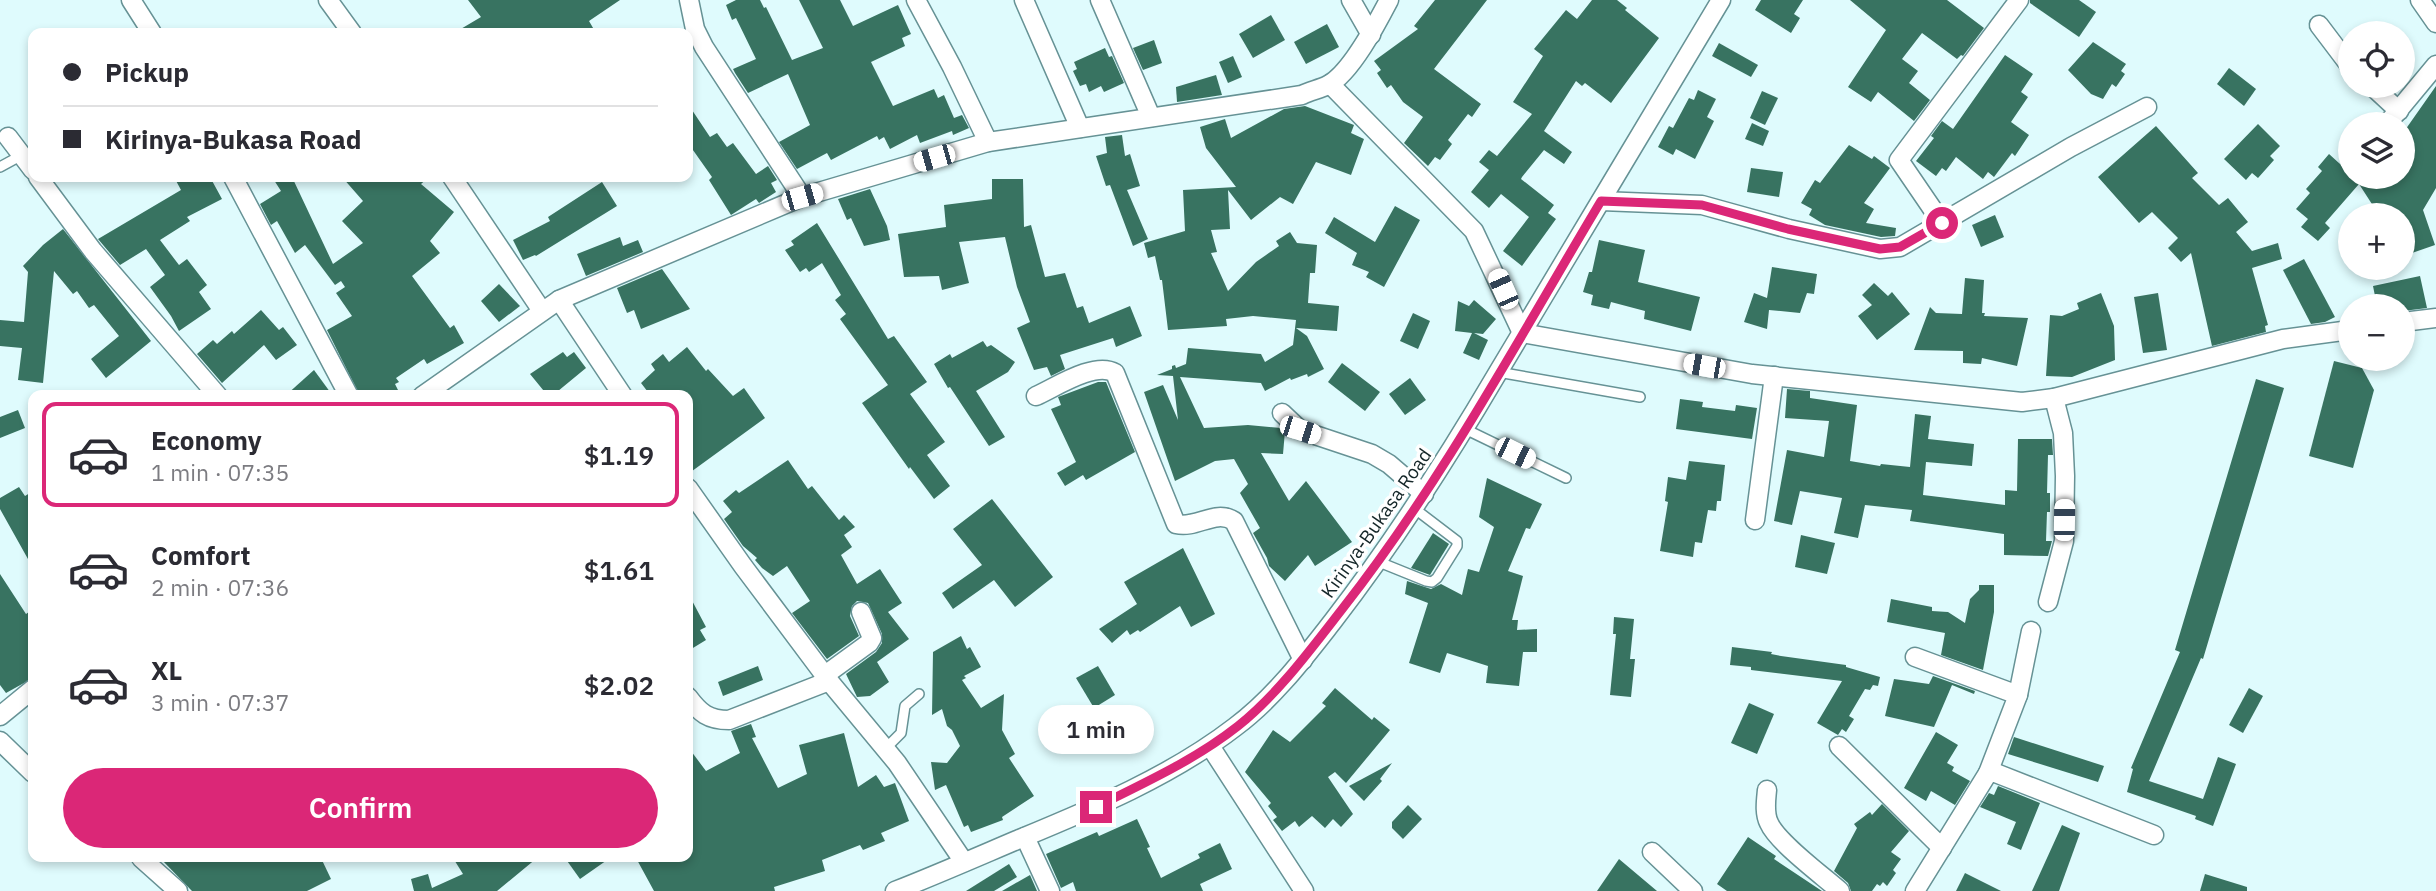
<!DOCTYPE html>
<html lang="en">
<head>
<meta charset="utf-8">
<style>
  body { margin:0; font-family:"IBM Plex Sans",sans-serif; background:#f7f7f7; color:#2b2b33; height:100vh; display:flex; flex-direction:column; font-size:26px; white-space:nowrap }
  * { box-sizing:border-box; margin:0 }
  p { font-size:23px; color:#7c7c81 }
  .icon { flex:none; width:38px; height:38px; fill:none; stroke:currentColor; stroke-width:2; stroke-linecap:round; stroke-linejoin:round }
  .map { position:relative; flex:1; overflow:hidden }
  .drawer { position:absolute; left:28px; top:390px; width:665px; height:472px; display:flex; flex-direction:column; background:#fff; border-radius:14px; box-shadow:0 4px 10px #0003 }
  .drawer>* { flex:none }
  .hud { position:absolute; left:28px; top:28px; width:665px; height:154px; border-radius:14px; box-shadow:0 4px 10px #0003; display:grid; align-content:center; height:154px; padding:0 35px; background:#fff }
  .buttons { position:absolute; left:2338px; top:21px; display:grid; gap:14px }
  .buttons a { display:grid; place-items:center; width:77px; height:77px; border-radius:50%; background:#fff; box-shadow:0 4px 10px #0003; font-size:35px }
  .end { position:absolute; width:32px; height:32px; margin:-16px; border:9px solid #db2777; background:#fff; box-shadow:0 0 0 4px #fff }
  .from { border-radius:50% }
  .bubble { position:absolute; height:49px; border-radius:24px; background:#fff; box-shadow:0 4px 10px #0003; font-size:23px; font-weight:600; line-height:49px; text-align:center }
  .car { position:absolute; width:21px; height:42px; margin:-21px -10px; border-radius:9px; box-shadow:0 0 5px 2px #0007; background:linear-gradient(#fff 24%,#345 0 40%,#fff 0 76%,#345 0 86%,#fff 0) }
  .hud b { display:flex; align-items:center; gap:24px; height:66px; font-size:26px }
  .hud b+b { border-top:2px solid #e1e1e2 }
  .hud i { width:18px; height:18px; background:#2b2b33 }
  ul { padding:12px 0 0; list-style:none }
  li { display:flex; align-items:center; gap:21px; height:105px; margin:0 14px 10px; padding:0 21px; border:4px solid transparent; border-radius:14px }
  li div { flex:1 }
  li b { display:block; font-size:26px }
  li em { font-style:normal; font-weight:600 }
  li.selected { border-color:#db2777 }
  li>.icon { width:63px; height:63px; stroke-width:1.5 }
  .action { display:flex; gap:14px; margin-top:auto; padding:14px 35px }
  .action a { flex:1; height:80px; border-radius:42px; background:#db2777; color:#fff; font-size:28px; font-weight:600; line-height:80px; text-align:center }
  .map>svg:first-child { display:block }
</style>
</head>
<body>
<div class="map">
<svg width="2436" height="891" viewBox="0 0 2436 891">
  <rect width="100%" height="100%" fill="#dffbfd"/>
  <g fill="#387361">
    <path d="M468,0H620L589,21L596,33H454L481,17Z"/>
    <path d="M736,0H760L764,8L766,7L792,60L823,48L799,0H840L853,26L898,5L911,34L902,38L905,46L871,62L893,106L934,89L938,98L944,95L954,118L962,115L969,128L953,135L952,131L920,143L917,135L890,149L884,137L879,140L877,136L831,160L827,153L797,169L779,142L810,125L788,74L748,93L735,73L733,69L756,59L736,18L732,20L726,5Z"/>
    <path d="M1435,0H1487L1434,69L1481,104L1472,117L1468,114L1448,140L1452,144L1440,160L1435,157L1428,166L1404,143L1423,117L1403,102L1391,85L1387,88L1377,73L1381,70L1374,61L1418,29L1414,26Z"/>
    <path d="M1592,0H1617L1627,8L1625,10L1659,38L1611,103L1585,83L1582,86L1576,81L1544,131L1572,152L1564,164L1544,150L1522,177L1521,179L1554,205L1548,213L1556,219L1522,266L1503,251L1529,217L1501,194L1489,208L1471,192L1489,170L1479,162L1489,150L1497,156L1532,114L1513,102L1543,56L1534,49L1566,10L1577,19Z"/>
    <path d="M1761,0H1803L1794,14L1800,18L1791,33L1755,10Z"/>
    <path d="M1850,0H1947L1984,28L1963,56L1961,55L1957,59L1922,33L1902,59L1918,71L1909,83L1930,100L1914,121L1878,92L1871,102L1848,87L1886,30Z"/>
    <path d="M2030,0H2079L2096,12L2079,37L2030,3Z"/>
    <path d="M1271,15L1285,40L1253,58L1239,34Z"/>
    <path d="M1327,24L1339,47L1306,64L1294,42Z"/>
    <path d="M1154,40L1162,63L1143,70L1133,48Z"/>
    <path d="M2093,42L2126,64L2121,71L2125,74L2116,87L2112,84L2103,99L2091,94L2068,70Z"/>
    <path d="M1719,43L1758,65L1751,77L1712,56Z"/>
    <path d="M1105,48L1109,57L1112,56L1124,83L1104,92L1101,86L1089,92L1086,84L1080,86L1073,71L1077,69L1074,62Z"/>
    <path d="M2005,55L2033,74L2021,92L2028,97L2011,122L2029,135L2015,156L2012,153L1994,177L1988,172L1983,179L1956,157L1946,171L1942,168L1936,176L1916,161L1934,138L1931,136L1942,121L1953,129Z"/>
    <path d="M1233,56L1242,77L1228,83L1219,62Z"/>
    <path d="M2229,68L2256,89L2244,106L2217,84Z"/>
    <path d="M1216,75L1222,95L1177,102L1176,87Z"/>
    <path d="M2436,86V188L2423,210L2435,245L2412,253L2403,227V215H2379L2359,184L2325,223L2330,228L2318,241L2301,227L2308,219L2296,209L2310,193L2306,189L2322,171L2318,167L2329,154L2350,173V177H2403V133Z"/>
    <path d="M1698,90L1716,99L1707,117L1714,121L1695,159L1676,149L1673,155L1658,147L1669,126L1673,128L1689,98L1694,100Z"/>
    <path d="M1762,91L1778,98L1765,125L1750,118Z"/>
    <path d="M688,104L710,137L717,133L727,147L733,143L756,174L768,166L777,180L771,183L776,192L759,203L756,199L731,215L709,180L712,177L688,143Z"/>
    <path d="M1305,106L1354,125L1351,133L1364,139L1351,175L1316,162L1293,204L1280,197L1251,220L1228,190L1230,229L1211,230L1217,252L1211,253L1228,291L1256,262L1279,246L1276,241L1290,232L1297,243L1317,245L1315,273H1310L1308,303L1339,306L1337,331L1296,328L1307,336L1324,369L1308,377L1307,374L1291,380L1290,378L1265,391L1261,383L1180,377L1204,428L1248,425L1281,428L1285,431L1283,454L1261,453L1289,501L1306,481L1352,542L1315,566L1308,555L1285,581L1269,566L1267,558L1253,533L1260,528L1240,493L1248,484L1234,459L1215,461L1175,481L1144,392L1163,385L1178,420L1173,376L1157,375L1172,369V366L1175,365L1176,368L1186,364L1188,348L1261,354L1265,362L1293,345L1296,320L1253,316L1226,319L1227,326L1168,330L1162,280H1160L1155,256L1148,258L1144,243L1185,231L1183,190L1236,187L1206,148L1200,127L1225,119L1231,138L1284,109Z"/>
    <path d="M1752,123L1769,131L1763,146L1745,139Z"/>
    <path d="M2258,124L2280,146L2270,156L2274,160L2258,178L2252,173L2246,180L2224,159Z"/>
    <path d="M2156,126L2198,173L2192,178L2219,205L2228,198L2248,222L2236,232L2252,251L2278,243L2282,259L2252,268L2268,325L2265,326L2266,332L2212,346L2191,253L2181,262L2168,248L2178,238L2152,212L2139,223L2098,177Z"/>
    <path d="M1122,135L1125,156L1130,154L1140,186L1127,190L1148,239L1133,246L1110,185L1106,186L1096,156L1107,153L1105,137Z"/>
    <path d="M1849,145L1872,159L1874,156L1890,168L1864,203L1874,209L1866,223L1896,228L1895,236L1881,237L1825,225L1809,215L1812,209L1801,203L1815,180L1820,183Z"/>
    <path d="M1751,168L1783,172L1779,197L1747,192Z"/>
    <path d="M174,177H210L222,199L187,217L190,221L160,240L179,265L187,259L207,285L199,292L211,309L179,331L171,316L150,287L165,275L146,249L120,265L98,239L181,190Z"/>
    <path d="M272,177H292L333,264L363,243L342,221L363,201L342,177H429L421,184L454,212L430,241L440,253L412,276L450,328L454,325L464,343L427,364L424,359L396,378L399,382L395,384L401,396H360L327,330L352,316L336,293L345,287L341,281L335,285L305,245L295,253L277,221L271,225L260,204L281,191Z"/>
    <path d="M992,179H1023L1024,227L1031,225L1045,277L1065,273L1077,308L1083,306L1089,323L1130,306L1142,336L1116,347L1113,338L1060,355L1065,369L1051,376L1047,367L1034,370L1017,328L1030,322L1017,287L1005,237L959,242L969,283L942,290L939,276L904,277L898,234L946,227L944,205L992,199Z"/>
    <path d="M602,182L617,206L536,256L535,255L523,260L513,240L550,221L548,217Z"/>
    <path d="M870,189L887,226L890,240L864,246L851,218L847,220L838,199Z"/>
    <path d="M1395,206L1420,220L1384,287L1366,277L1369,272L1352,265L1357,253L1325,233L1334,217L1375,242Z"/>
    <path d="M1995,215L2004,237L1981,247L1972,225Z"/>
    <path d="M817,223L888,339L894,336L927,382L910,394L945,442L927,455L950,486L934,499L910,467L909,469L862,403L888,385L840,319L846,314L835,300L841,295L822,263L809,272L806,268L800,272L785,250L794,245L791,241Z"/>
    <path d="M63,229L151,341L106,378L91,359L119,336L94,305L89,308L77,291L73,294L54,271L43,383L18,380L22,348L0,346V320L24,322L28,272L23,266L43,245Z"/>
    <path d="M620,237L623,246L638,240L643,252L586,276L577,254Z"/>
    <path d="M1599,240L1645,250L1638,282L1700,297L1691,331L1644,319L1645,311L1611,302L1609,309L1591,305L1593,295L1583,292L1589,272H1592Z"/>
    <path d="M2304,259L2335,317L2325,322L2311,324L2283,270Z"/>
    <path d="M1772,267L1817,274L1814,294L1807,293L1800,313L1769,310L1767,329L1744,322L1754,293L1767,298Z"/>
    <path d="M662,269L690,309L641,329L634,310L627,313L617,288Z"/>
    <path d="M2420,276L2427,308L2403,311V306H2377L2373,286Z"/>
    <path d="M1965,278L1984,280L1982,313H1985L1984,316L2028,318L2017,366L1982,358L1981,364L1963,363V351L1914,350L1930,307L1936,313L1962,314Z"/>
    <path d="M1874,283L1888,296L1892,292L1910,314L1877,340L1858,316L1872,305L1862,295Z"/>
    <path d="M499,284L520,306L499,322L481,301Z"/>
    <path d="M2101,293L2114,326L2115,360L2072,377L2046,376L2050,315L2062,316L2079,309L2077,303Z"/>
    <path d="M2158,293L2167,350L2143,353L2134,297Z"/>
    <path d="M1474,300L1496,319L1483,334L1474,333L1488,340L1479,360L1463,353L1472,333L1455,331L1458,301L1469,306Z"/>
    <path d="M261,310L279,330L283,327L297,345L276,360L264,345L222,383L197,354L213,340L217,344L232,331L234,334Z"/>
    <path d="M1413,313L1430,321L1418,349L1400,341Z"/>
    <path d="M983,341L987,347L991,345L1015,362L1008,372L976,391L1005,437L989,446L950,387L948,388L934,364L950,354L952,358Z"/>
    <path d="M687,347L706,371L708,369L733,396L744,388L765,418L688,474V396H651L641,383L655,370L651,364L663,354L669,362Z"/>
    <path d="M563,352L567,357L574,352L586,368L552,396H548L530,374Z"/>
    <path d="M2334,361L2362,368L2374,390L2353,468L2309,456Z"/>
    <path d="M1342,363L1380,392L1365,411L1328,382Z"/>
    <path d="M314,370L333,396H285Z"/>
    <path d="M1410,378L1426,400L1405,415L1389,394Z"/>
    <path d="M2256,379L2284,388L2203,659L2201,658L2149,781L2203,799L2218,757L2236,764L2213,826L2195,819L2196,816L2127,792L2133,769L2131,768L2180,652L2175,650Z"/>
    <path d="M1098,382H1106L1135,452L1086,480L1083,475L1065,486L1057,473L1076,462L1051,409L1061,405L1058,397Z"/>
    <path d="M1787,389L1810,391V398L1857,405L1850,461L1880,466L1881,464L1910,467L1915,414L1931,416L1928,439L1974,444L1972,466L1926,462L1923,495L2005,505V490L2017,491L2018,439H2052L2053,455H2048L2047,493H2050V512H2047L2046,541H2052L2048,556L2004,555V534L1910,521L1912,510L1865,505L1858,538L1834,533L1842,498L1800,491L1792,525L1774,521L1787,450L1824,457L1829,421L1785,418Z"/>
    <path d="M1680,399L1703,402L1702,407L1735,411L1736,405L1757,408L1752,439L1676,429Z"/>
    <path d="M18,410L25,428L0,438V417Z"/>
    <path d="M788,460L808,489L812,486L839,520L844,515L855,527L844,535L852,547L841,555L857,584L880,569L902,603L888,612L909,639L877,662L889,682L870,696L857,697L846,674L876,652L882,643V634L868,603L857,601L852,606L850,616L859,636L827,659L792,613L810,601L787,566L773,576L762,568L755,560L757,558L743,546L724,519L732,512L723,501L736,490L739,493Z"/>
    <path d="M1689,461L1725,465L1721,501H1717L1716,511L1708,510L1702,543L1695,542L1693,557L1660,551L1668,502L1665,501L1668,477L1686,480Z"/>
    <path d="M1487,478L1542,504L1530,529L1526,528L1508,571L1523,576L1512,620H1518L1517,630L1537,629V652H1523L1519,686L1486,683L1488,666L1447,653L1440,673L1409,663L1428,603L1405,594L1407,581L1431,589L1441,584L1462,595L1468,569L1479,572L1494,527L1479,517Z"/>
    <path d="M19,487L25,496L33,491V568L0,509V498Z"/>
    <path d="M992,499L1053,577L1015,607L994,580L953,609L942,593L982,565L953,529Z"/>
    <path d="M1433,533L1449,544L1430,575L1411,568Z"/>
    <path d="M1801,535L1835,543L1827,574L1795,567Z"/>
    <path d="M1183,548L1215,614L1191,627L1180,606L1140,632L1138,630L1130,635L1127,630L1112,643L1099,629L1137,604L1124,582Z"/>
    <path d="M0,574L26,614L33,609V678L6,693L0,685Z"/>
    <path d="M1979,585H1994V612L1983,670L1941,655L1945,633L1887,622L1891,599L1932,607V611L1948,612L1965,623L1970,599L1979,590Z"/>
    <path d="M688,593L706,627L700,630L706,640L688,651Z"/>
    <path d="M1614,617L1634,619L1630,659H1635L1631,697L1610,695L1616,634H1613Z"/>
    <path d="M961,636L967,649L970,647L981,667L964,676L966,678L962,680L981,708L1004,694L1002,730L1015,754L1009,758L1034,796L1002,817L1003,820L971,832L968,825L964,827L946,785L935,790L931,762L947,763L960,746L952,730L947,726L942,709L932,715L933,652Z"/>
    <path d="M1732,647L1772,652L1771,654L1781,656L1846,665V667L1880,677L1878,686L1873,685L1870,690L1865,689L1849,716L1854,719L1846,732L1842,729L1838,735L1817,723L1842,681L1751,670V667L1730,665Z"/>
    <path d="M758,666L763,680L723,696L718,682Z"/>
    <path d="M1098,666L1115,695L1094,708L1076,678Z"/>
    <path d="M1933,676L1975,691L1974,694L1952,685L1934,727L1885,716L1894,679L1929,684Z"/>
    <path d="M1335,688L1372,720L1374,717L1390,730L1346,783L1335,772L1328,777L1353,814L1341,827L1333,819L1325,828L1312,816L1299,827L1295,821L1282,831L1273,820L1277,817L1268,806L1271,803L1245,772L1273,730L1290,742L1326,706L1322,703Z"/>
    <path d="M2249,688L2263,696L2243,733L2229,725Z"/>
    <path d="M1749,703L1774,714L1757,754L1731,743Z"/>
    <path d="M751,724L756,737L752,738L778,788L807,774L799,745L844,733L858,787L876,775L884,787L895,783L909,821L881,833L885,841L863,850L860,845L822,860L825,871L774,887L775,891H654L636,858H688V747L706,771L740,753L731,731Z"/>
    <path d="M1936,732L1958,745L1947,763L1954,767L1952,771L1970,781L1955,805L1931,791L1926,801L1904,788Z"/>
    <path d="M2014,737L2104,766L2098,782L2008,754Z"/>
    <path d="M1392,763L1380,779L1382,781L1364,801L1349,786Z"/>
    <path d="M1998,786L2040,803L2021,850L2007,844L2016,822L1980,807L1989,793L1994,795Z"/>
    <path d="M1882,804L1909,831L1891,852L1901,859L1893,870L1896,873L1887,886L1883,882L1880,886L1877,884L1872,891H1851L1848,883L1834,871L1857,828L1854,824L1870,812L1872,815Z"/>
    <path d="M1408,805L1422,819L1403,839L1392,828V822Z"/>
    <path d="M1137,819L1150,847L1147,848L1161,878L1200,858L1198,854L1220,843L1232,869L1200,884L1203,891H1076L1073,882L1061,888L1046,854L1097,832L1099,836Z"/>
    <path d="M2062,825L2080,833L2059,891H2032Z"/>
    <path d="M1748,837L1776,856L1774,859L1822,891H1727L1717,884Z"/>
    <path d="M160,858H321L331,879L307,891H192Z"/>
    <path d="M453,858H537L497,891H414L411,879L428,874L432,888L463,874Z"/>
    <path d="M565,858H610L580,879Z"/>
    <path d="M1619,859L1657,891H1597Z"/>
    <path d="M1009,864L1017,877L994,891H966Z"/>
    <path d="M1965,873L2001,891H1956Z"/>
    <path d="M2205,874L2247,887V891H2200Z"/>
    <path d="M1030,875L1037,891H1002Z"/>
  </g>
  <g fill="none" stroke-linecap="round" stroke-linejoin="round">
    <g stroke="#669295" stroke-width="12">
      <g id="service">
        <path d="M0,167L22,155"/>
        <path d="M1498,372L1640,397"/>
        <path d="M1465,429L1566,478"/>
        <path d="M1379,562L1426,581L1432,582L1437,578L1457,546V541L1415,509"/>
        <path d="M885,749L901,733L905,706L919,694"/>
      </g>
    </g>
    <g stroke="#669295" stroke-width="21">
      <g id="minor">
        <path d="M131,0L152,33"/>
        <path d="M328,0L352,33"/>
        <path d="M689,0L695,29L704,47L802,197"/>
        <path d="M916,0L952,67L988,142"/>
        <path d="M1024,0L1080,128"/>
        <path d="M1100,0L1151,117"/>
        <path d="M1351,0L1371,35"/>
        <path d="M2420,0L2436,23"/>
        <path d="M2319,25L2350,66"/>
        <path d="M1330,84L1474,231L1522,333L1752,374L2022,402L2054,398L2283,339L2350,330"/>
        <path d="M2372,86L2399,111"/>
        <path d="M2387,124L2436,65"/>
        <path d="M8,137L33,170"/>
        <path d="M38,177L93,251L218,396"/>
        <path d="M233,177L349,396"/>
        <path d="M452,177L542,311"/>
        <path d="M1601,201L1702,205L1789,229L1880,249L1900,247L2071,147L2147,107"/>
        <path d="M1942,223L1899,160L2019,0"/>
        <path d="M559,300L623,396"/>
        <path d="M2403,322L2436,318"/>
        <path d="M422,396L559,300L802,197L988,142L1302,95C1310,91 1320,89 1328,85C1351,73 1377,23 1389,0"/>
        <path d="M1036,396C1056,387 1095,361 1115,373L1176,524C1197,529 1215,509 1234,521L1303,660"/>
        <path d="M1282,413L1300,430L1372,454L1389,464L1424,494"/>
        <path d="M688,488L743,566L829,681L897,763L964,862"/>
        <path d="M1755,520L1774,376"/>
        <path d="M2048,602L2064,541L2065,476L2063,433L2054,398"/>
        <path d="M1915,657L2018,695L1988,773"/>
        <path d="M825,675L869,643L872,638L861,612"/>
        <path d="M2018,695L2031,631"/>
        <path d="M688,697C700,713 708,720 729,720L829,681"/>
        <path d="M0,716L33,689"/>
        <path d="M0,741L33,773"/>
        <path d="M1210,746L1304,891"/>
        <path d="M1839,746L1942,848"/>
        <path d="M1767,790C1766,801 1764,813 1769,823C1777,842 1823,876 1840,891"/>
        <path d="M1025,837L1050,891"/>
        <path d="M1652,852L1693,891"/>
        <path d="M141,858L178,891"/>
        <path d="M895,891C936,875 977,857 1017,840C1092,809 1170,777 1235,727C1274,698 1304,658 1333,621C1394,542 1447,459 1497,374C1571,249 1647,125 1721,0"/>
        <path d="M1915,891L1988,773L1993,772L2154,835"/>
      </g>
    </g>
    <use href="#service" stroke="#fff" stroke-width="9"/>
    <use href="#minor" stroke="#fff" stroke-width="18"/>
  </g>
  <g fill="none" stroke-linecap="round" stroke-linejoin="round">
    <path stroke="#db2777" stroke-width="9" d="M1096,807C1144,783 1195,760 1238,726C1279,693 1311,649 1343,608C1442,482 1519,338 1601,201L1702,205L1788,229L1880,249L1900,247L1942,223"/>
  </g>
  <g text-anchor="middle" dominant-baseline="central" stroke-width="7" stroke-linejoin="round" paint-order="stroke">
    <g font-size="19" fill="#142628" stroke="#fff">
      <text transform="translate(1376 523) rotate(-55)">Kirinya-Bukasa Road</text>
    </g>
  </g>
</svg>
<div class="buttons">
<a><svg class="icon" aria-label="locate" viewBox="0 0 24 24"><circle cx="12" cy="12" r="6"/><path d="M12 2v4M12 18v4M2 12h4M18 12h4"/></svg></a>
<a><svg class="icon" aria-label="layers" viewBox="0 0 24 24"><path d="M12 4l9 5-9 5-9-5zM3 14l9 5 9-5"/></svg></a>
<a>+</a>
<a>−</a>
</div>
<i class="end from" style="left:1942px;top:223px"></i>
<i class="end" style="left:1096px;top:807px"></i>
<div class="bubble" style="left:1038px;top:705px;width:116px">1 min</div>
<i class="car" style="left:934px;top:158px;rotate:254deg"></i>
<i class="car" style="left:802px;top:197px;rotate:74deg"></i>
<i class="car" style="left:1503px;top:289px;rotate:336deg"></i>
<i class="car" style="left:1704px;top:366px;rotate:280deg"></i>
<i class="car" style="left:1300px;top:430px;rotate:108deg"></i>
<i class="car" style="left:1515px;top:453px;rotate:116deg"></i>
<i class="car" style="left:2064px;top:520px;rotate:1deg"></i>
<div class="hud">
<b><i class="from"></i>Pickup</b>
<b><i></i>Kirinya-Bukasa Road</b>
</div>
<section class="drawer">
<ul>
<li class="selected"><svg class="icon" aria-label="car" viewBox="0 0 24 24"><path d="M5 17H2v-5l4-1 3-4h7l3 4 3 1v5h-3M9 17h6M6 11h13"/><circle cx="7" cy="17" r="2"/><circle cx="17" cy="17" r="2"/></svg><div><b>Economy</b><p>1 min · 07:35</p></div><em>$1.19</em></li>
<li><svg class="icon" aria-label="car" viewBox="0 0 24 24"><path d="M5 17H2v-5l4-1 3-4h7l3 4 3 1v5h-3M9 17h6M6 11h13"/><circle cx="7" cy="17" r="2"/><circle cx="17" cy="17" r="2"/></svg><div><b>Comfort</b><p>2 min · 07:36</p></div><em>$1.61</em></li>
<li><svg class="icon" aria-label="car" viewBox="0 0 24 24"><path d="M5 17H2v-5l4-1 3-4h7l3 4 3 1v5h-3M9 17h6M6 11h13"/><circle cx="7" cy="17" r="2"/><circle cx="17" cy="17" r="2"/></svg><div><b>XL</b><p>3 min · 07:37</p></div><em>$2.02</em></li>
</ul>
<div class="action"><a>Confirm</a></div>
</section>
</div>
</body>
</html>
